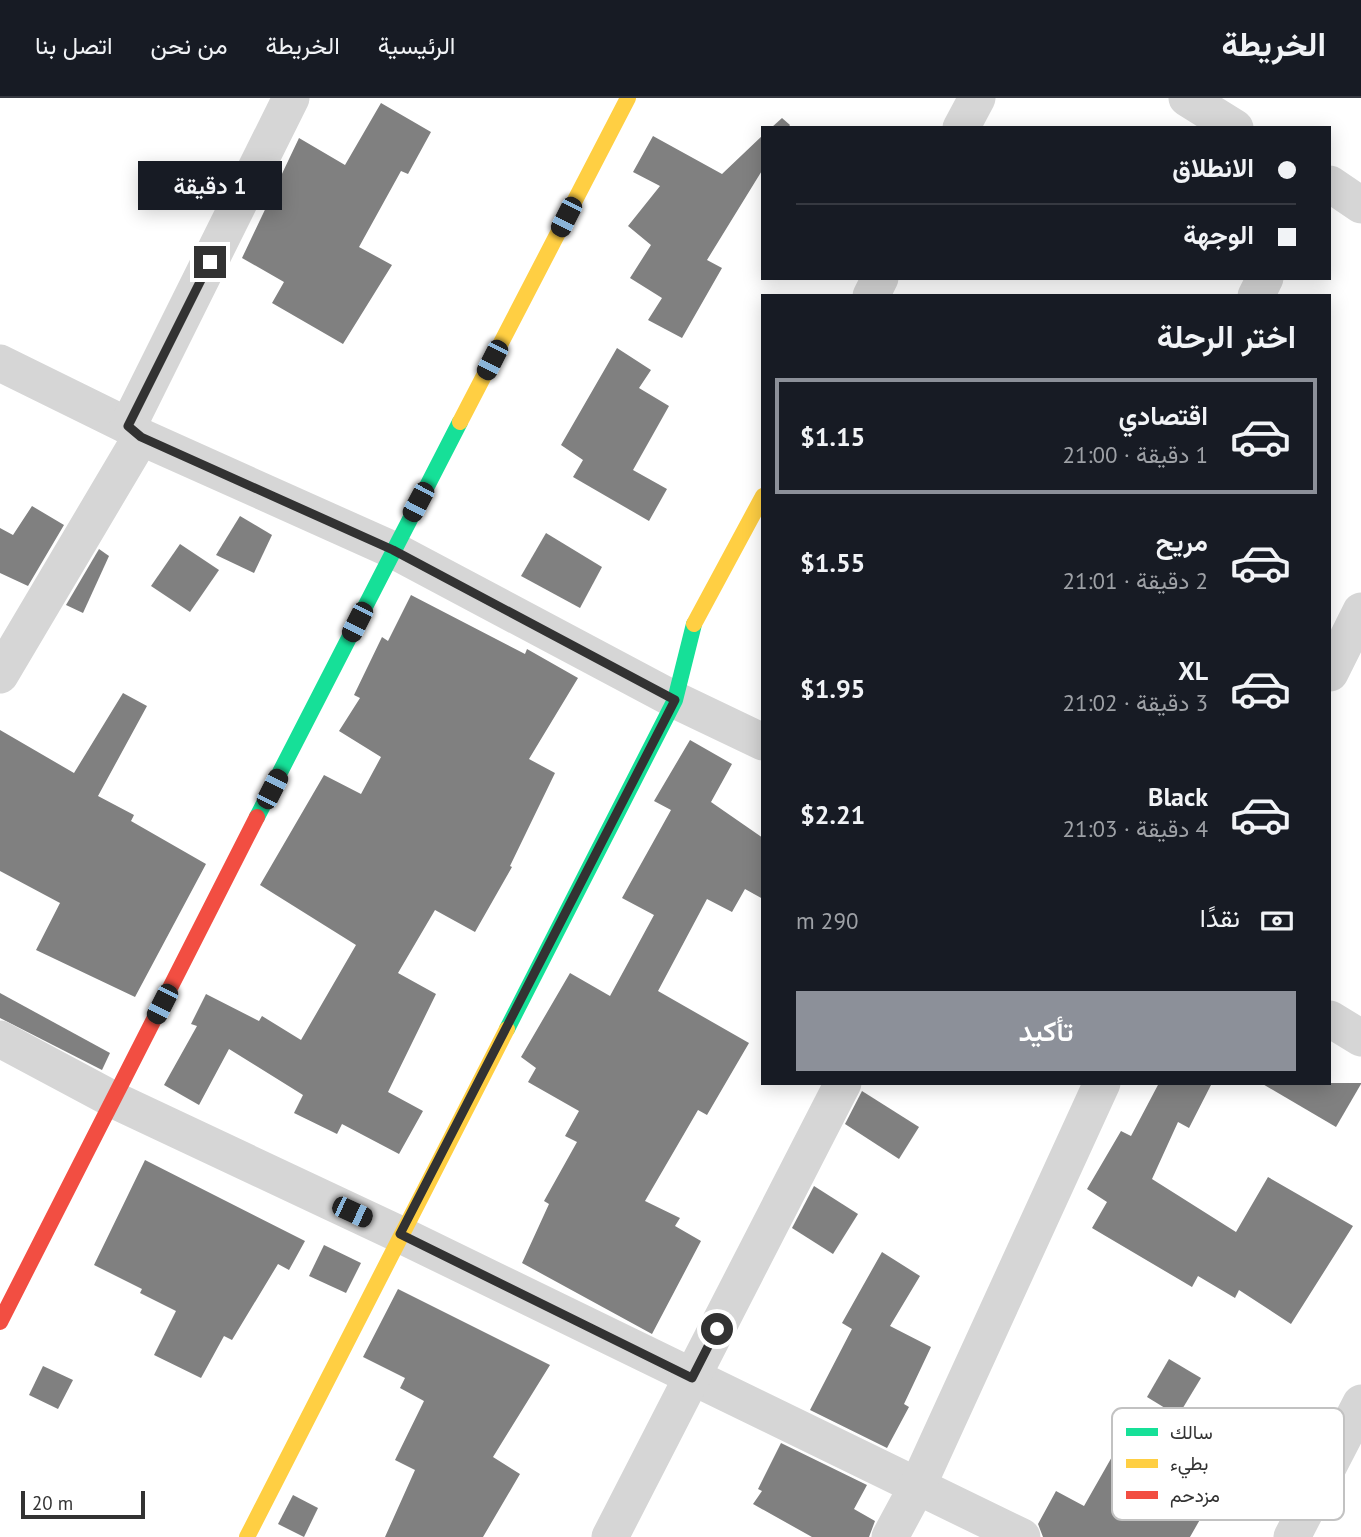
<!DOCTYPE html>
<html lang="ar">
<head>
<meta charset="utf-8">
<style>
  body { margin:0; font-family:"PT Sans",Vazirmatn,sans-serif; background:#242831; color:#f1f3f6; direction:rtl; height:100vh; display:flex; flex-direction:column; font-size:26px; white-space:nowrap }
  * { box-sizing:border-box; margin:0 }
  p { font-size:23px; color:#9ea1a6 }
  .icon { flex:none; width:38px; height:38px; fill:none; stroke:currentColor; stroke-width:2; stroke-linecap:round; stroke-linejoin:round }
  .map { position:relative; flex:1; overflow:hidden; direction:ltr }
  .drawer { position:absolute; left:761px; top:196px; width:570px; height:791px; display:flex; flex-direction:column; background:#171b24; border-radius:0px; box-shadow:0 4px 18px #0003; direction:rtl }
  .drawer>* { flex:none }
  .top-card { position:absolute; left:761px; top:28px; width:570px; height:154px; border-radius:0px; box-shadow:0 4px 18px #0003; direction:rtl; display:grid; align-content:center; height:154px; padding:0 35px; background:#171b24 }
  .scale { position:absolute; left:21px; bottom:18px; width:124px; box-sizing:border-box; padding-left:7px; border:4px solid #323232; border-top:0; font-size:19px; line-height:24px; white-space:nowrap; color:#323232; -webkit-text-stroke:5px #fff; paint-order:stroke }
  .end { position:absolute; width:32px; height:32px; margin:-16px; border:9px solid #323232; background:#fff; box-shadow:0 0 0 4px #fff }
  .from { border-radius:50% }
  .bubble { position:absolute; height:49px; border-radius:0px; background:#171b24; box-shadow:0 4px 18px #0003; font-size:23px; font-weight:600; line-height:49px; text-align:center; direction:rtl }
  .car { position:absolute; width:21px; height:42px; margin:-21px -10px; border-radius:9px; box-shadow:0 0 5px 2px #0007; background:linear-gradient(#222 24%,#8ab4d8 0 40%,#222 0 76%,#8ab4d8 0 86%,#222 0) }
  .top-card b { display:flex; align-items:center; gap:24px; height:66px; font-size:26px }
  .top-card b+b { border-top:2px solid #363941 }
  .top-card i { width:18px; height:18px; background:#f1f3f6 }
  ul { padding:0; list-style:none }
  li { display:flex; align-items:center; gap:21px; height:116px; margin:0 14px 10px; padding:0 21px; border:4px solid transparent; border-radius:0px }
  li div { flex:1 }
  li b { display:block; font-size:26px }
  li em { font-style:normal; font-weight:600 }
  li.on { border-color:#8c9099 }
  li>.icon { width:63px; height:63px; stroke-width:1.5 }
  h2 { padding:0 35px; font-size:32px; line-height:84px }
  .pay { display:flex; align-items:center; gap:18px; height:77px; padding:0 35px; font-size:26px }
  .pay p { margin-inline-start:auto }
  .button { display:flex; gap:14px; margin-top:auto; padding:14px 35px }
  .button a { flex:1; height:80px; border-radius:0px; background:#8c9099; color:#fff; font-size:28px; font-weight:600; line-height:80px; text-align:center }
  header { display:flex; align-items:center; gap:42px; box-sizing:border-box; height:98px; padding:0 35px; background:#171b24; border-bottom:2px solid #363941 }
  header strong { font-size:33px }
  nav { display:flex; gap:38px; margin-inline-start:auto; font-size:24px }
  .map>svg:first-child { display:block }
</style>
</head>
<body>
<header>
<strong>الخريطة</strong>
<nav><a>الرئيسية</a><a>الخريطة</a><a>من نحن</a><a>اتصل بنا</a></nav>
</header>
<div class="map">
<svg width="1361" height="1439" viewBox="0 0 1361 1439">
  <rect width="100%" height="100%" fill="#fff"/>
  <g fill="#808080">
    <path d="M381,5L431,34L408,76L401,73L359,149L392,167L343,246L272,205L284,184L242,160L299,40L345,67Z"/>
    <path d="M782,20L790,27L788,30H771Z"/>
    <path d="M763,37V71L707,162L722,170L682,240L648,222L662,200L630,180L651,147L628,128L660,88L633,74L653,38L722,76Z"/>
    <path d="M617,250L651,272L639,290L669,308L633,372L667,391L649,423L573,379L583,362L561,347Z"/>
    <path d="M32,408L64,427L28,488L0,475V430L13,437Z"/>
    <path d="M240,418L272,437L254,475L216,457Z"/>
    <path d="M546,435L602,469L580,510L521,478Z"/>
    <path d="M180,446L219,472L190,514L151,488Z"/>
    <path d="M99,451L109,458L83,515L66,507Z"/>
    <path d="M411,497L525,556L527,551L578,580L529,661L555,675L510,768L512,769L475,834L435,812L398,875L436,896L388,994L423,1013L399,1056L342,1026L337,1036L294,1015L303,997L229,951L199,1007L164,987L197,928L191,926L206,896L259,923L262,918L301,942L356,847L260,787L324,677L361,696L381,659L339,633L360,600L354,597L382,539L388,543Z"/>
    <path d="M123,595L147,608L98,698L134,717L131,723L206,766L135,899L36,852L60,805L0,773V632L74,675Z"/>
    <path d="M690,642L732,666L711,704L763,740V801L745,791L732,814L707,801L658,893L749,945L707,1017L698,1012L645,1103L680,1120L675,1128L701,1143L652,1236L522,1165L549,1106L544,1103L577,1044L565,1038L579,1013L528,984L536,970L521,959L570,875L610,898L654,817L622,800L671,712L654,703Z"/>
    <path d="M0,895L110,955L102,972L0,920Z"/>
    <path d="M1159,985H1212L1189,1030L1178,1024L1152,1081L1236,1134L1268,1079L1353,1128L1291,1226L1239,1192L1235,1200L1198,1178L1192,1189L1092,1130L1107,1104L1087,1091L1121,1033L1131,1038Z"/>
    <path d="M1261,985H1361V986L1336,1029Z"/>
    <path d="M862,993L919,1029L899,1061L845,1026Z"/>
    <path d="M145,1062L305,1143L289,1172L278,1166L232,1242L224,1238L201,1280L154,1257L176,1213L140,1195L142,1191L94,1167Z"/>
    <path d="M814,1088L858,1116L833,1156L792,1130Z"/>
    <path d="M324,1147L361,1165L346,1195L309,1178Z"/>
    <path d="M882,1154L920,1178L890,1228L931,1249L904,1306L909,1309L887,1350L810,1312L852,1231L842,1225Z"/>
    <path d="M398,1191L550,1267L493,1359L520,1376L483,1439H385L415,1372L395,1362L424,1303L400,1290L405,1280L363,1259Z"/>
    <path d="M1169,1261L1201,1280L1178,1318L1147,1299Z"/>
    <path d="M43,1268L73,1282L58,1311L29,1297Z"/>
    <path d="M781,1345L867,1387L854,1411L875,1423L869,1439H812L753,1406L762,1393L758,1391Z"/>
    <path d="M1113,1357L1206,1411L1190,1439H1043L1038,1426L1056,1393L1084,1408Z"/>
    <path d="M293,1397L318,1410L304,1439L278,1426Z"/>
  </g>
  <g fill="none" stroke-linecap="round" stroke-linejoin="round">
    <g stroke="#d6d6d6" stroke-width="37">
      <path d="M1187,0L1235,30"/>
      <path d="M961,30L977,0"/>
      <path d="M1330,86L1361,107"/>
      <path d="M871,198L880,180"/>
      <path d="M1256,198L1265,180"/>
      <path d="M0,265L128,328L141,339L393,452L675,602L763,644"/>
      <path d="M128,328L291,0"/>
      <path d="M1330,575L1361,513"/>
      <path d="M0,577L141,339"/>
      <path d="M1330,921L1361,940"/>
      <path d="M0,941L114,1002L399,1136L1022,1439"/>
      <path d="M610,1439L843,985"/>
      <path d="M890,1439L918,1387L1102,985"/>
      <path d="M1292,1439L1361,1305"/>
    </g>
    <g stroke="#16e098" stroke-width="16">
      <path d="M257,719L460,324"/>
      <path d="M507,931L675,602L694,526"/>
    </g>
    <g stroke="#ffcf43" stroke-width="16">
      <path d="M460,324L628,0"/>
      <path d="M694,526L763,398"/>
      <path d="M247,1439L507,931"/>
    </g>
    <path stroke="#f24e42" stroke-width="16" d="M0,1224L257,719"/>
  </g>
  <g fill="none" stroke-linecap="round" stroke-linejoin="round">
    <path stroke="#323232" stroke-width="9" d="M210,164L128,328L141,339L393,452L675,602L400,1136L692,1280L717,1231"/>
  </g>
  <rect x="1112" y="1310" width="232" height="112" rx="10" fill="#fff" stroke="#c2c2c2" stroke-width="2"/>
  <rect x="1126" y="1330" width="32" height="8" fill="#16e098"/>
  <rect x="1126" y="1361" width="32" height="9" fill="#ffcf43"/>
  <rect x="1126" y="1393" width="32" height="8" fill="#f24e42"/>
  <g font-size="19" fill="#323232">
    <text x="1170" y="1341">سالك</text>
    <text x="1170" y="1372">بطيء</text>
    <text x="1170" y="1404">مزدحم</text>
  </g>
</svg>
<div class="scale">20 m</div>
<i class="end from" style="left:717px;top:1231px"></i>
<i class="end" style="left:210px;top:164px"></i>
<div class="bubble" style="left:138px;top:63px;width:144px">1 دقيقة</div>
<i class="car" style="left:566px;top:119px;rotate:207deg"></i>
<i class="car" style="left:492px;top:262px;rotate:207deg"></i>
<i class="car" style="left:418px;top:404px;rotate:208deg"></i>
<i class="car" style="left:357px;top:524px;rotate:207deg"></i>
<i class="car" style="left:272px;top:691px;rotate:27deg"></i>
<i class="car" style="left:162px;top:906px;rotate:207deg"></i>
<i class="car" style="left:352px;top:1114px;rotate:115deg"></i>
<div class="top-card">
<b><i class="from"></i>الانطلاق</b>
<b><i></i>الوجهة</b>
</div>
<section class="drawer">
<h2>اختر الرحلة</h2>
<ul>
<li class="on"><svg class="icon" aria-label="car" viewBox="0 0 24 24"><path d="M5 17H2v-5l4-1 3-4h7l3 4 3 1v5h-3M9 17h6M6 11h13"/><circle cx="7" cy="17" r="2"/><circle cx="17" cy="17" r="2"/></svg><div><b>اقتصادي</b><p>1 دقيقة · 21:00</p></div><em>$1.15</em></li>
<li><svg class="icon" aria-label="car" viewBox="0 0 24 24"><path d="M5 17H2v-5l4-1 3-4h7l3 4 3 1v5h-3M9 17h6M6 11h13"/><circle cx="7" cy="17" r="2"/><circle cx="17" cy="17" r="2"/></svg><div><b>مريح</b><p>2 دقيقة · 21:01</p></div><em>$1.55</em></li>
<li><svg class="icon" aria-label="car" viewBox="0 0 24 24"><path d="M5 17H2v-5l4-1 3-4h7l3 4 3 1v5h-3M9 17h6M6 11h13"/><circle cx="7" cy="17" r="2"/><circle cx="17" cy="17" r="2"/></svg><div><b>XL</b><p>3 دقيقة · 21:02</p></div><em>$1.95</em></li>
<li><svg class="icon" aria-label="car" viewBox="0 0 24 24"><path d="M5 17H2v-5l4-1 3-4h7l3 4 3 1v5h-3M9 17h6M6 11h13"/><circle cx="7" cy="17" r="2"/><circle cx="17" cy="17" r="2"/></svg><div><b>Black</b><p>4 دقيقة · 21:03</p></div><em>$2.21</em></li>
</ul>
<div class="pay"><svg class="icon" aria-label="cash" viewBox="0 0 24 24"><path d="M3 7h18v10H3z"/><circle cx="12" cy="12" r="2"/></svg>نقدًا<p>290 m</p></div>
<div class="button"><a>تأكيد</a></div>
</section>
</div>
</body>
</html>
